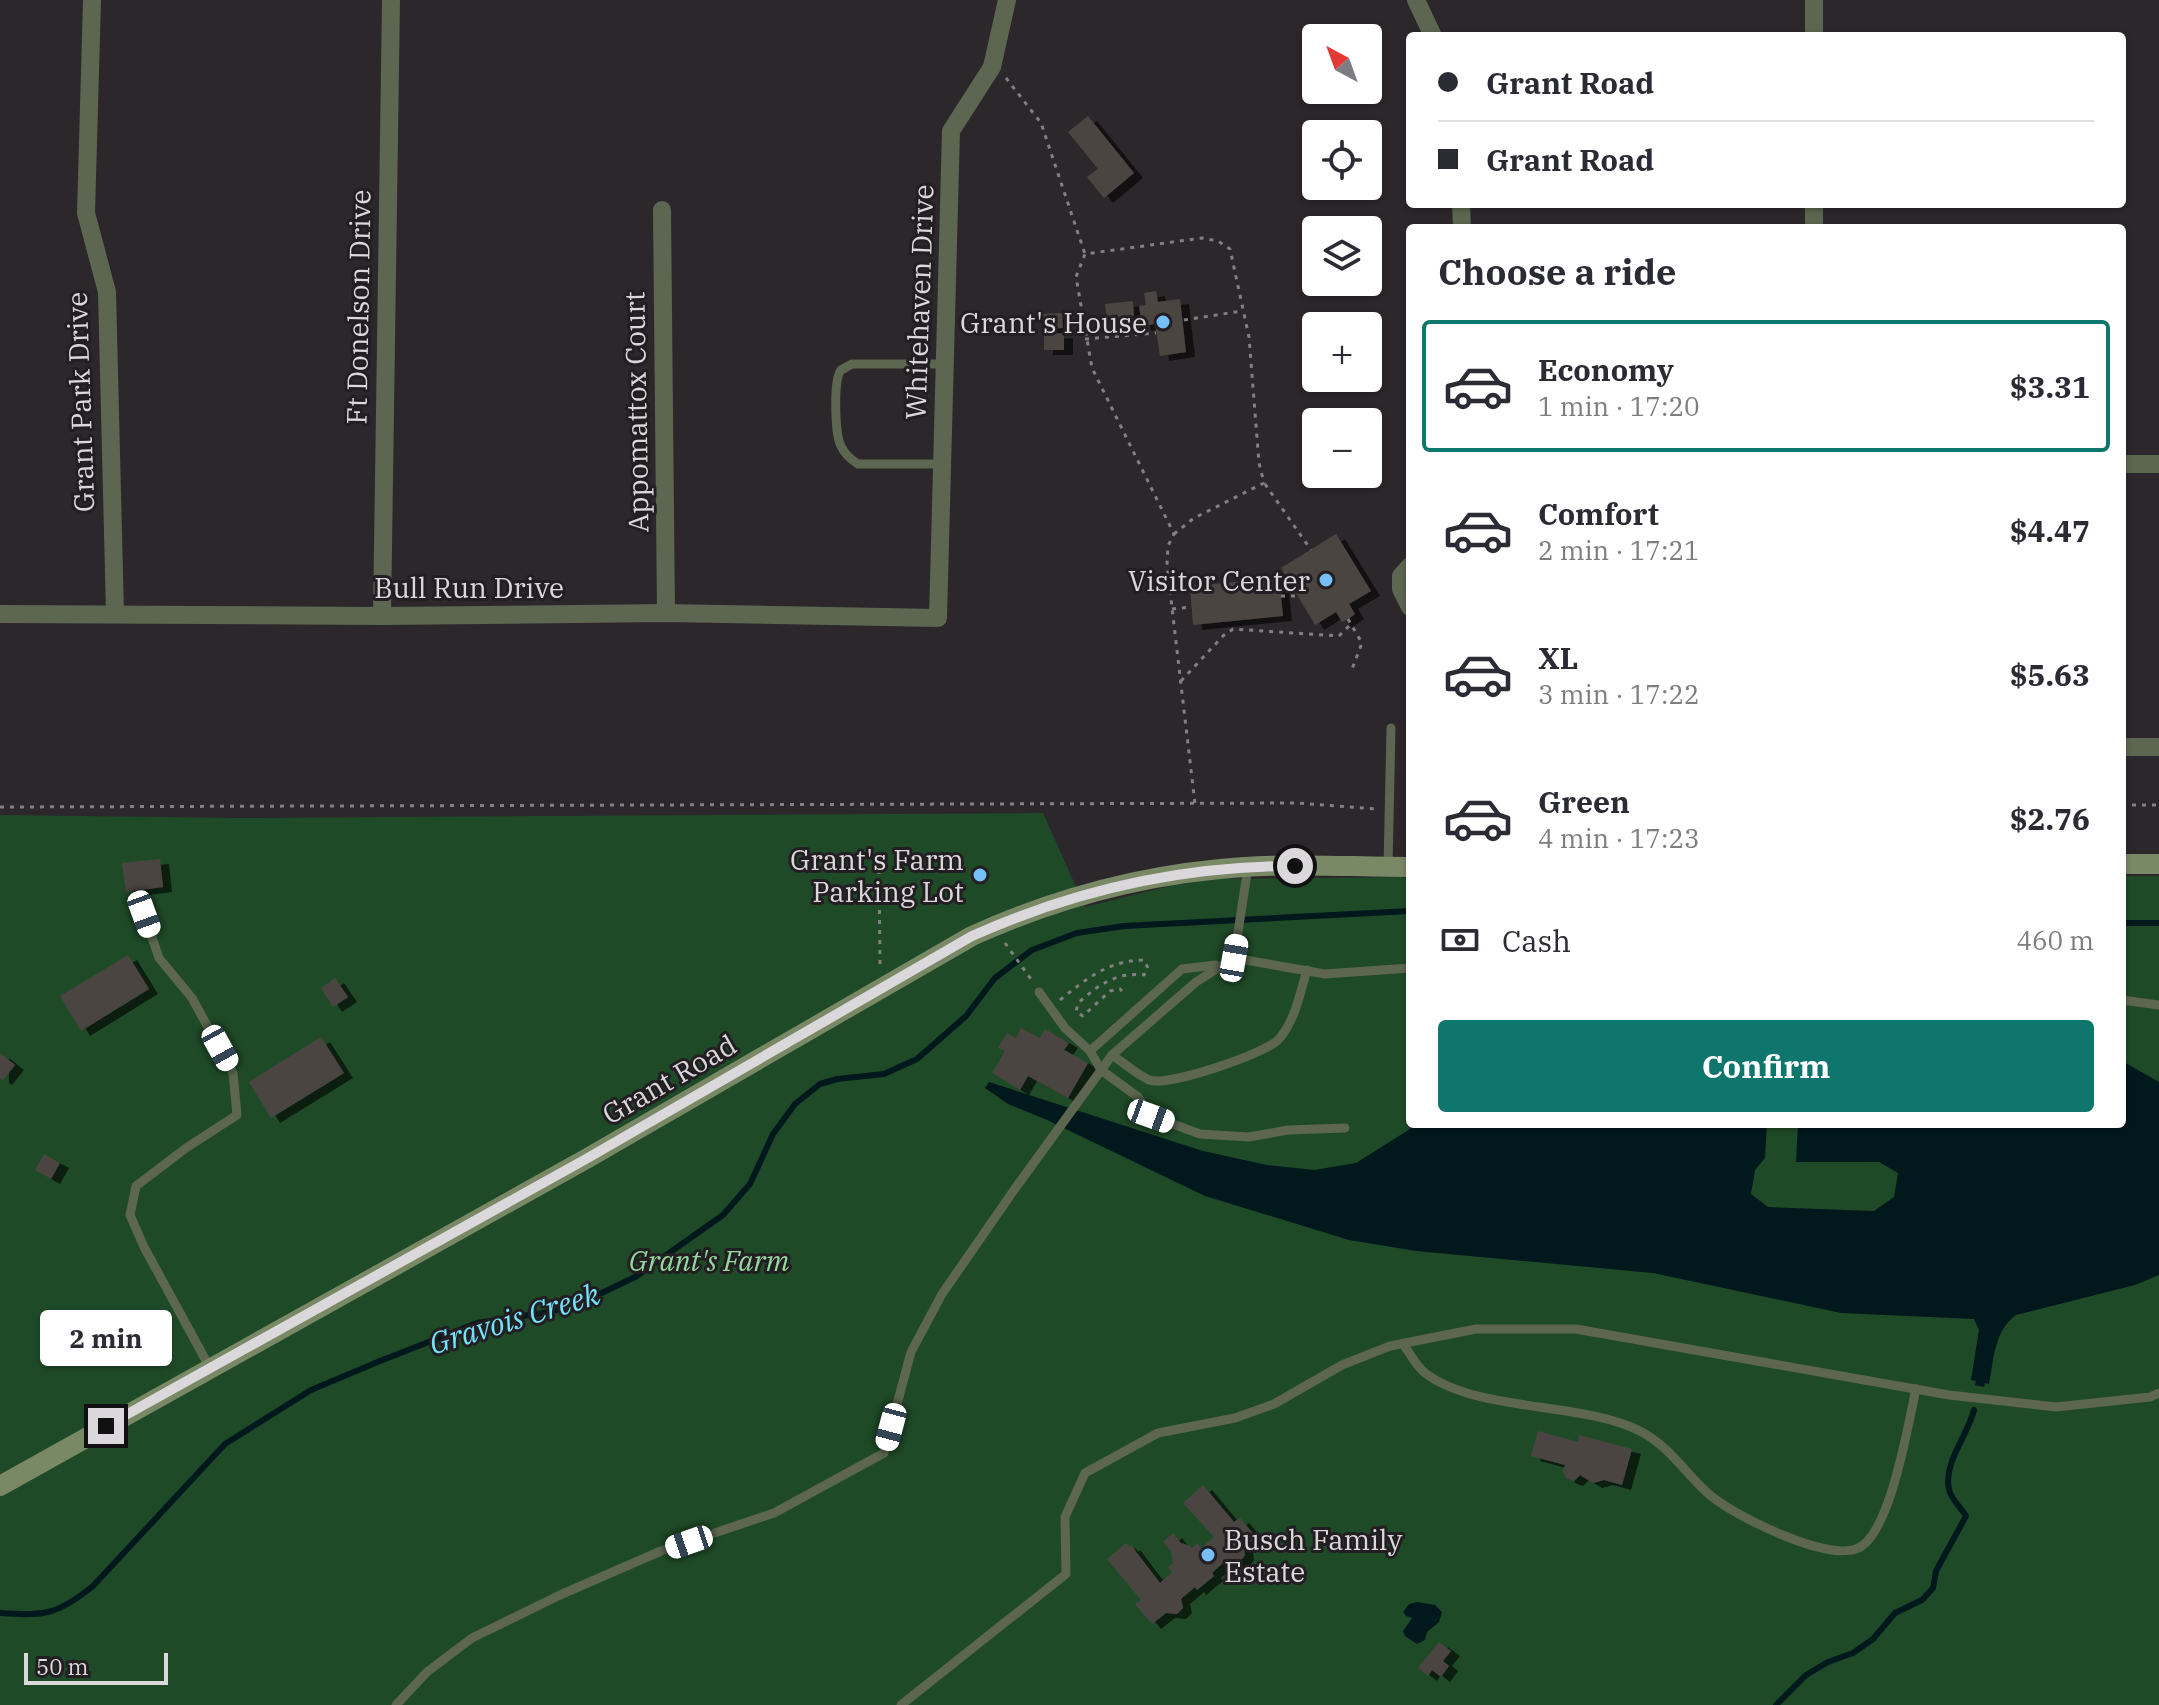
<!DOCTYPE html>
<html lang="en">
<head>
<meta charset="utf-8">
<style>
  body { margin:0; font-family:"IBM Plex Serif",serif; background:#f2f2f3; color:#2b2b33; height:100vh; display:flex; flex-direction:column; font-size:30px; white-space:nowrap }
  * { box-sizing:border-box; margin:0 }
  p { font-size:26px; color:#7c7c81 }
  .icon { flex:none; width:44px; height:44px; fill:none; stroke:currentColor; stroke-width:2; stroke-linecap:round; stroke-linejoin:round }
  .map { position:relative; flex:1; overflow:hidden }
  .sheet { position:absolute; left:1406px; top:224px; width:720px; height:904px; display:flex; flex-direction:column; background:#fff; border-radius:8px; box-shadow:0 2px 6px #0004 }
  .sheet>* { flex:none }
  .guide { position:absolute; left:1406px; top:32px; width:720px; height:176px; border-radius:8px; box-shadow:0 2px 6px #0004; display:grid; align-content:center; height:176px; padding:0 32px; background:#fff }
  .needle { width:52px; rotate:319deg }
  .buttons { position:absolute; left:1302px; top:24px; display:grid; gap:16px }
  .buttons a { display:grid; place-items:center; width:80px; height:80px; border-radius:8px; background:#fff; box-shadow:0 2px 6px #0004; font-size:40px }
  .scale { position:absolute; left:24px; bottom:20px; width:144px; box-sizing:border-box; padding-left:8px; border:4px solid #dbd8db; border-top:0; font-size:22px; line-height:28px; white-space:nowrap; color:#dbd8db; -webkit-text-stroke:6px #221e22; paint-order:stroke }
  .end { position:absolute; width:36px; height:36px; margin:-18px; border:10px solid #dbd8db; background:#111; box-shadow:0 0 0 4px #111 }
  .from { border-radius:50% }
  .bubble { position:absolute; height:56px; border-radius:8px; background:#fff; box-shadow:0 2px 6px #0004; font-size:26px; font-weight:700; line-height:56px; text-align:center }
  .car { position:absolute; width:24px; height:48px; margin:-24px -12px; border-radius:10px; box-shadow:0 0 6px 2px #0007; background:linear-gradient(#fff 24%,#345 0 40%,#fff 0 76%,#345 0 86%,#fff 0) }
  .guide b { display:flex; align-items:center; gap:28px; height:76px; font-size:30px }
  .guide b+b { border-top:2px solid #e1e1e2 }
  .guide i { width:20px; height:20px; background:#2b2b33 }
  ul { padding:0; list-style:none }
  li { display:flex; align-items:center; gap:24px; height:132px; margin:0 16px 12px; padding:0 16px; border:4px solid transparent; border-radius:8px }
  li div { flex:1 }
  li b { display:block; font-size:30px }
  li em { font-style:normal; font-weight:700 }
  li.active { border-color:#0f766e }
  li>.icon { width:72px; height:72px; stroke-width:1.5 }
  h2 { padding:0 32px; font-size:36px; line-height:96px }
  .pay { display:flex; align-items:center; gap:20px; height:88px; padding:0 32px; font-size:30px }
  .pay p { margin-inline-start:auto }
  .cta { display:flex; gap:16px; margin-top:auto; padding:16px 32px }
  .cta a { flex:1; height:92px; border-radius:8px; background:#0f766e; color:#fff; font-size:32px; font-weight:700; line-height:92px; text-align:center }
  .map>svg:first-child { display:block }
</style>
</head>
<body>
<div class="map">
<svg width="2159" height="1705" viewBox="0 0 2159 1705">
  <defs>
    <filter id="shadow"><feDropShadow dx="9" dy="5" stdDeviation="0" flood-color="#0009"/></filter>
  </defs>
  <rect width="100%" height="100%" fill="#2c272b"/>
  <path fill="#1f4a28" d="M1043,813L1085,907L1174,885L1217,879L1410,877V1124H2122V876H2159V1705H0V815L238,818Z"/>
  <g fill="#01181d">
    <path d="M2122,1061L2159,1082V1275L2135,1285L2016,1315C1994,1331 1994,1359 1989,1384L1985,1383L1984,1387L1975,1385L1976,1381L1971,1380L1979,1330L1974,1319L1841,1313L1653,1273L1416,1251L1349,1240L1205,1196L1047,1120L1008,1104L985,1088L989,1082L1203,1151L1267,1165L1314,1170L1356,1163L1418,1124H1767L1765,1158L1755,1170L1751,1194L1768,1207L1874,1211L1894,1197L1898,1173L1879,1162H1796L1798,1124H2122Z"/>
    <path d="M1417,1602L1435,1605L1442,1612L1439,1622L1427,1632L1425,1640L1417,1644L1405,1636L1403,1631L1412,1618L1406,1616L1403,1612L1409,1604Z"/>
  </g>
  <g fill="none" stroke-linecap="round" stroke-linejoin="round">
    <g stroke="#01181d" stroke-width="6">
      <path d="M2122,923H2159"/>
      <path d="M0,1613C45,1616 57,1615 93,1586L225,1444L311,1390L380,1361L477,1323L550,1312L583,1302L635,1277L723,1215L750,1184L773,1134L795,1104L820,1084L837,1079L884,1074L917,1059L966,1016L995,978L1032,950L1077,933L1124,926L1410,911"/>
      <path d="M1776,1705L1806,1675L1828,1662L1853,1653L1873,1639L1895,1613L1922,1600L1933,1588L1936,1571L1966,1516C1961,1508 1950,1498 1949,1489C1943,1463 1968,1435 1974,1410"/>
    </g>
  </g>
  <g fill="#4b4542" filter="url(#shadow)">
    <path d="M1088,116L1134,173L1104,198L1087,177L1098,169L1068,132Z"/>
    <path d="M1156,291L1158,302L1180,299L1186,352L1160,356L1155,324L1142,326L1139,306L1146,305L1144,293Z"/>
    <path d="M1133,301L1134,316L1107,320L1105,304Z"/>
    <path d="M1062,313L1063,328L1044,329L1043,314Z"/>
    <path d="M1064,333V350H1044V334Z"/>
    <path d="M1336,534L1371,591L1349,604L1355,614L1348,619L1342,622L1336,612L1315,625L1281,568Z"/>
    <path d="M1279,578L1283,616L1193,625L1190,586Z"/>
    <path d="M160,859L163,887L126,892L122,863Z"/>
    <path d="M128,955L149,989L81,1031L60,996Z"/>
    <path d="M335,978L348,997L333,1007L321,988Z"/>
    <path d="M1021,1028L1040,1038L1045,1029L1069,1043L1064,1050L1088,1063L1068,1098L1028,1076L1020,1090L992,1073L1005,1051L998,1048L1007,1033L1016,1038Z"/>
    <path d="M321,1037L344,1073L271,1118L249,1082Z"/>
    <path d="M0,1053L15,1065L3,1080L0,1078Z"/>
    <path d="M44,1154L60,1163L51,1179L35,1170Z"/>
    <path d="M1538,1431L1578,1442L1579,1435L1632,1449L1622,1485L1604,1480L1593,1483L1580,1475L1574,1481L1566,1478L1563,1471L1565,1465L1531,1456Z"/>
    <path d="M1203,1485L1234,1522L1240,1518L1256,1537L1244,1548L1245,1555L1240,1562L1232,1564L1226,1560L1212,1573L1214,1576L1197,1590L1195,1587L1181,1599L1183,1608L1177,1614L1166,1613L1152,1624L1135,1604L1141,1600L1107,1559L1126,1543L1130,1547L1131,1545L1160,1583L1172,1572L1168,1568L1173,1563L1171,1551L1163,1542L1173,1533L1181,1543L1193,1547L1197,1543L1201,1548L1214,1537L1183,1503Z"/>
    <path d="M1439,1642L1451,1651L1443,1661L1449,1666L1441,1677L1432,1670L1428,1676L1418,1668Z"/>
  </g>
  <g fill="none" stroke-linecap="round" stroke-linejoin="round">
    <g stroke="#837f82" stroke-width="3" stroke-dasharray="4 6" stroke-linecap="butt">
      <path d="M1006,78L1041,123L1085,254"/>
      <path d="M1184,320L1242,311"/>
      <path d="M1116,324L1127,323L1145,334"/>
      <path d="M1085,339L1156,333"/>
      <path d="M1265,484L1311,550"/>
      <path d="M1174,534L1194,518L1264,483L1259,463L1249,337L1230,249L1218,241L1202,238L1085,254L1076,277L1092,368L1174,534L1168,546L1167,565L1195,804"/>
      <path d="M1281,596H1297"/>
      <path d="M1172,609L1192,607"/>
      <path d="M1348,619L1362,643L1352,669"/>
      <path d="M1181,681L1223,636L1233,629L1339,636L1351,624"/>
      <path d="M2122,805H2159"/>
      <path d="M0,807L1298,803L1376,809"/>
      <path d="M879,860L880,967"/>
      <path d="M1005,943L1033,982"/>
      <path d="M1060,1000C1086,979 1109,960 1144,960L1148,968L1144,975C1115,972 1099,985 1078,1003L1076,1012L1083,1016L1110,991L1120,989L1122,991"/>
    </g>
    <g stroke="#5c6650" stroke-width="9">
      <path d="M942,464H858C851,459 845,455 841,446C835,435 833,380 841,370C843,369 850,365 852,364H945"/>
      <path d="M1388,867L1391,728"/>
      <path d="M144,914L159,958L192,998L233,1073L237,1115L186,1148L136,1186L130,1215L144,1247L210,1368"/>
      <path d="M1234,958L1248,867"/>
      <path d="M1216,965L1182,969L1090,1051L1101,1070L1138,1097L1151,1116L1200,1134L1249,1137L1288,1130L1345,1128"/>
      <path d="M1039,992L1065,1028L1090,1051"/>
      <path d="M2122,1000L2159,1005"/>
      <path d="M1112,1055C1124,1063 1136,1074 1149,1080C1168,1087 1264,1054 1278,1040C1295,1022 1300,993 1307,970"/>
      <path d="M1403,1344C1410,1353 1416,1366 1425,1373C1478,1413 1581,1401 1640,1431C1671,1447 1686,1475 1711,1496C1737,1517 1824,1560 1856,1549C1890,1538 1908,1424 1916,1389"/>
      <path d="M396,1705L427,1672L472,1638L560,1595L661,1551L774,1513L884,1453L911,1352L942,1294L1014,1190L1112,1055L1196,982L1234,958L1325,974L1410,968"/>
      <path d="M901,1705L1066,1574L1065,1517L1085,1473L1158,1433L1235,1418L1274,1404L1342,1365L1390,1346L1476,1329H1576L1949,1395L2056,1407L2150,1397L2159,1393"/>
    </g>
    <g stroke="#5c6650" stroke-width="18">
      <path d="M92,0L86,213L107,292L115,613"/>
      <path d="M1416,0L1433,36"/>
      <path d="M1814,0V36"/>
      <path d="M1461,204L1462,228"/>
      <path d="M1814,204V228"/>
      <path d="M662,210L666,613"/>
      <path d="M2122,464H2159"/>
      <path d="M1410,566L1401,576V589L1410,607"/>
      <path d="M0,614L382,616L666,613L938,618L951,131L992,67L1007,0"/>
      <path d="M382,616L391,0"/>
      <path d="M2122,747H2159"/>
    </g>
    <g stroke="#798865" stroke-width="20">
      <path d="M2122,864H2159"/>
      <path d="M0,1486L586,1159L972,936C1058,897 1150,873 1244,867C1299,863 1355,867 1410,867"/>
    </g>
  </g>
  <g fill="none" stroke-linecap="round" stroke-linejoin="round">
    <path stroke="#dbd8db" stroke-width="10" d="M106,1426L586,1159L972,936C1075,890 1183,866 1295,866"/>
  </g>
  <g fill="#77bff7" stroke="#221e22" stroke-width="3">
    <circle cx="1163" cy="322" r="8"/>
    <circle cx="1326" cy="580" r="8"/>
    <circle cx="980" cy="875" r="8"/>
    <circle cx="1208" cy="1555" r="8"/>
  </g>
  <g text-anchor="middle" dominant-baseline="central" stroke-width="6" stroke-linejoin="round" paint-order="stroke">
    <g font-size="28" fill="#dbd8db" stroke="#221e22">
      <text transform="translate(919 302) rotate(-88)">Whitehaven Drive</text>
      <text transform="translate(358 307) rotate(-89)">Ft Donelson Drive</text>
      <text transform="translate(80 402) rotate(-92)">Grant Park Drive</text>
      <text transform="translate(636 412) rotate(-91)">Appomattox Court</text>
      <text x="469" y="587">Bull Run Drive</text>
      <text transform="translate(669 1079) rotate(-30)">Grant Road</text>
    </g>
    <g font-size="28" fill="#dbd8db" stroke="#221e22" text-anchor="end">
      <text x="1147" y="322">Grant's House</text>
      <text x="1310" y="580">Visitor Center</text>
      <text x="964" y="859">Grant's Farm<tspan x="964" dy="32">Parking Lot</tspan></text>
      <text x="1224" y="1539" text-anchor="start">Busch Family<tspan x="1224" dy="32">Estate</tspan></text>
    </g>
    <g font-size="28" font-style="italic" fill="#93d89d" stroke="#221e22">
      <text x="709" y="1260">Grant's Farm</text>
    </g>
    <g font-size="30" font-style="italic" fill="#71e4fc" stroke="#221e22">
      <text transform="translate(514 1318) rotate(-17)">Gravois Creek</text>
    </g>
  </g>
</svg>
<div class="buttons">
<a><svg class="needle" viewBox="-14 -14 28 28"><path d="M0-13l5 13h-10z" fill="#e53935"/><path d="M0 13l5-13h-10z" fill="#7c7c81"/></svg></a>
<a><svg class="icon" aria-label="locate" viewBox="0 0 24 24"><circle cx="12" cy="12" r="6"/><path d="M12 2v4M12 18v4M2 12h4M18 12h4"/></svg></a>
<a><svg class="icon" aria-label="layers" viewBox="0 0 24 24"><path d="M12 4l9 5-9 5-9-5zM3 14l9 5 9-5"/></svg></a>
<a>+</a>
<a>−</a>
</div>
<div class="scale">50 m</div>
<i class="end from" style="left:1295px;top:866px"></i>
<i class="end" style="left:106px;top:1426px"></i>
<div class="bubble" style="left:40px;top:1310px;width:132px">2 min</div>
<i class="car" style="left:144px;top:914px;rotate:160deg"></i>
<i class="car" style="left:1234px;top:958px;rotate:10deg"></i>
<i class="car" style="left:220px;top:1048px;rotate:151deg"></i>
<i class="car" style="left:1151px;top:1116px;rotate:110deg"></i>
<i class="car" style="left:891px;top:1427px;rotate:195deg"></i>
<i class="car" style="left:689px;top:1542px;rotate:251deg"></i>
<div class="guide">
<b><i class="from"></i>Grant Road</b>
<b><i></i>Grant Road</b>
</div>
<section class="sheet">
<h2>Choose a ride</h2>
<ul>
<li class="active"><svg class="icon" aria-label="car" viewBox="0 0 24 24"><path d="M5 17H2v-5l4-1 3-4h7l3 4 3 1v5h-3M9 17h6M6 11h13"/><circle cx="7" cy="17" r="2"/><circle cx="17" cy="17" r="2"/></svg><div><b>Economy</b><p>1 min · 17:20</p></div><em>$3.31</em></li>
<li><svg class="icon" aria-label="car" viewBox="0 0 24 24"><path d="M5 17H2v-5l4-1 3-4h7l3 4 3 1v5h-3M9 17h6M6 11h13"/><circle cx="7" cy="17" r="2"/><circle cx="17" cy="17" r="2"/></svg><div><b>Comfort</b><p>2 min · 17:21</p></div><em>$4.47</em></li>
<li><svg class="icon" aria-label="car" viewBox="0 0 24 24"><path d="M5 17H2v-5l4-1 3-4h7l3 4 3 1v5h-3M9 17h6M6 11h13"/><circle cx="7" cy="17" r="2"/><circle cx="17" cy="17" r="2"/></svg><div><b>XL</b><p>3 min · 17:22</p></div><em>$5.63</em></li>
<li><svg class="icon" aria-label="car" viewBox="0 0 24 24"><path d="M5 17H2v-5l4-1 3-4h7l3 4 3 1v5h-3M9 17h6M6 11h13"/><circle cx="7" cy="17" r="2"/><circle cx="17" cy="17" r="2"/></svg><div><b>Green</b><p>4 min · 17:23</p></div><em>$2.76</em></li>
</ul>
<div class="pay"><svg class="icon" aria-label="cash" viewBox="0 0 24 24"><path d="M3 7h18v10H3z"/><circle cx="12" cy="12" r="2"/></svg>Cash<p>460 m</p></div>
<div class="cta"><a>Confirm</a></div>
</section>
</div>
</body>
</html>
